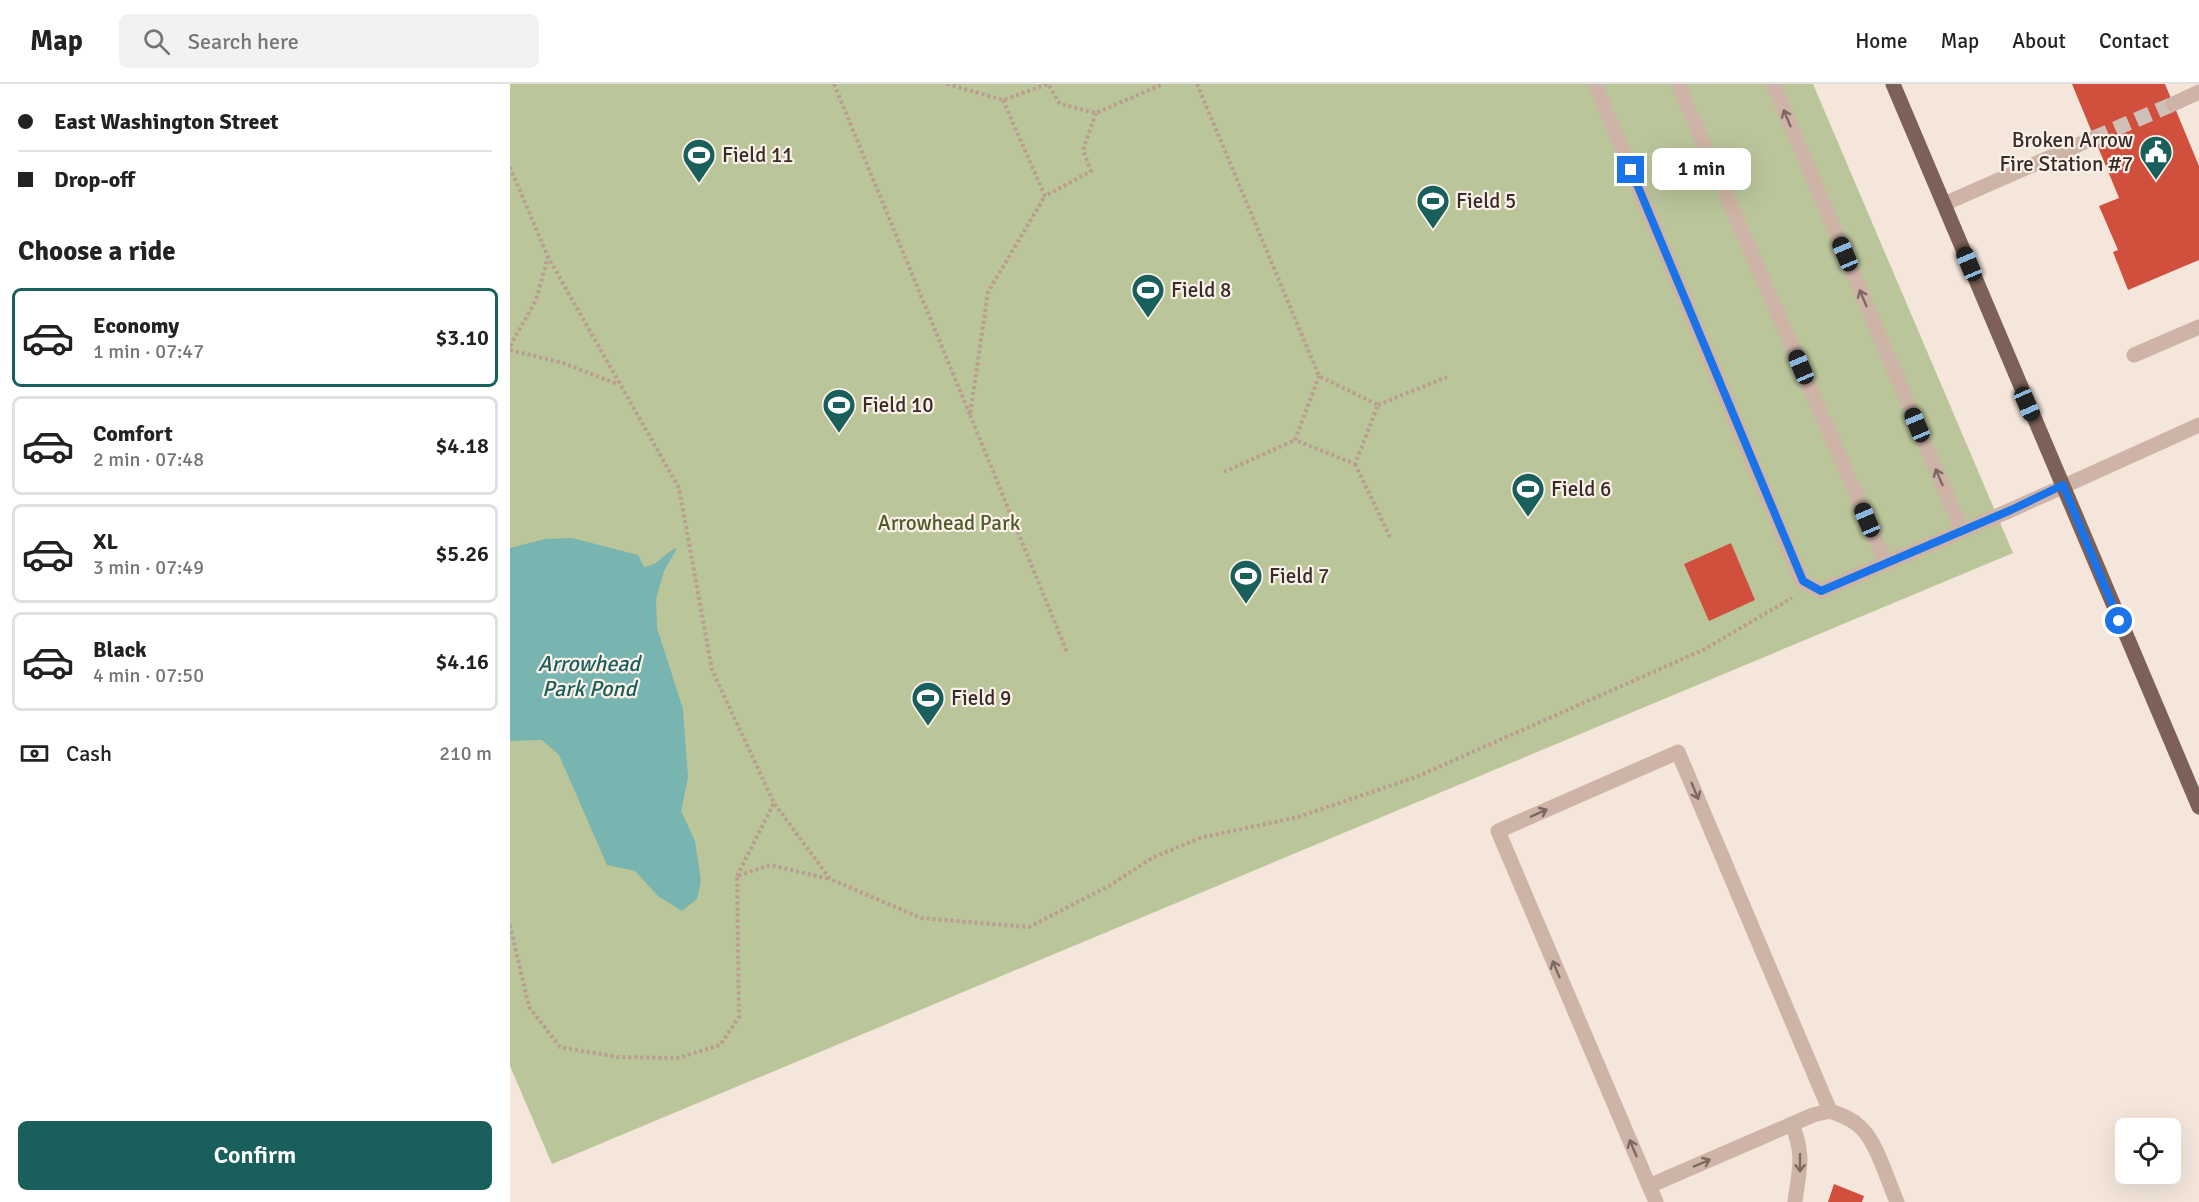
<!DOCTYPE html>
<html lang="en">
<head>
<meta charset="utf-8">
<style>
  body { margin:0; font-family:Signika,sans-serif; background:#f2f2f2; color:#222; height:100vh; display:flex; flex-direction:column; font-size:22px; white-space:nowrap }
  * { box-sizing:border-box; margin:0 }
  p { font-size:20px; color:#767676 }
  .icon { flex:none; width:33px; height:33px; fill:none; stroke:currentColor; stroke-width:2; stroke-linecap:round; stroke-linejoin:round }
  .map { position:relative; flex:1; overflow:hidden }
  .sheet { display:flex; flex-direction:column; background:#fff; width:510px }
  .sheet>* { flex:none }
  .hud { display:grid; align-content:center; height:132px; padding:0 18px; background:#fff }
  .controls { position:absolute; left:1605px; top:1034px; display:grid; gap:12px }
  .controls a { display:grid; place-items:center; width:66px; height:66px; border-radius:9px; background:#fff; box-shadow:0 6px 24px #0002; font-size:30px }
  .end { position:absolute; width:27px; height:27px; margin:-14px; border:8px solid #1a73e8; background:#fff; box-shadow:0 0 0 3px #fff }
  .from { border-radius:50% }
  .bubble { position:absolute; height:42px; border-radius:9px; background:#fff; box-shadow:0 6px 24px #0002; font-size:20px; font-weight:600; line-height:42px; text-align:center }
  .car { position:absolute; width:18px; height:36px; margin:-18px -9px; border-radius:8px; box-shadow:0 0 4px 2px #0007; background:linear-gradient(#222 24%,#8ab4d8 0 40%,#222 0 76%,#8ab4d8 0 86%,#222 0) }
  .hud b { display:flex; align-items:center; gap:21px; height:57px; font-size:22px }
  .hud b+b { border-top:2px solid #e0e0e0 }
  .hud i { width:15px; height:15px; background:#222 }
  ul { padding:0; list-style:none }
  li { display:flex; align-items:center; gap:18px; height:99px; margin:0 12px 9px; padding:0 6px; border:3px solid #e0e0e0; border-radius:9px }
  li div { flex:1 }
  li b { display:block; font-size:22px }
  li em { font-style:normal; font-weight:600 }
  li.active { border-color:#195f5c }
  li>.icon { width:54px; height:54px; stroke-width:1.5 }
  h2 { padding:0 18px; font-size:27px; line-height:72px }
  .pay { display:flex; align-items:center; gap:15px; height:66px; padding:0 18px; font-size:22px }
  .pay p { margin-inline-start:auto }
  .button { display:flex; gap:12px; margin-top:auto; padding:12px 18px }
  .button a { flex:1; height:69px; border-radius:9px; background:#195f5c; color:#fff; font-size:24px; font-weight:600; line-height:69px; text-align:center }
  header { display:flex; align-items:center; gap:36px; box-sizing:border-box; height:84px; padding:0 30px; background:#fff; border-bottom:2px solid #e0e0e0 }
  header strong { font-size:28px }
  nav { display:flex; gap:33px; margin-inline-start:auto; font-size:21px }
  .search { width:420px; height:54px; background:#f2f2f2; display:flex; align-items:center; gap:15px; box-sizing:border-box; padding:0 21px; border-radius:9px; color:#767676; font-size:22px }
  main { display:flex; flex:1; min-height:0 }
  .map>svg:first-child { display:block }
</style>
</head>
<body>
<header>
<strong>Map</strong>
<div class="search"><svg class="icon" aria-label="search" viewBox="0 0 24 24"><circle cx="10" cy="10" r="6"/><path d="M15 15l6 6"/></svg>Search here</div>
<nav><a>Home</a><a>Map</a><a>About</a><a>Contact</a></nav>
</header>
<main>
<section class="sheet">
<div class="hud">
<b><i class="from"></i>East Washington Street</b>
<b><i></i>Drop-off</b>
</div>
<h2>Choose a ride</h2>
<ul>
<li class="active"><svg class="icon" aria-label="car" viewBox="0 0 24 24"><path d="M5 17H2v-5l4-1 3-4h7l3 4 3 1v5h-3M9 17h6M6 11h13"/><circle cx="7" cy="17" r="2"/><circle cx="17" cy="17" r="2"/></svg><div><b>Economy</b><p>1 min · 07:47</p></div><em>$3.10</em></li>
<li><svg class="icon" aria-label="car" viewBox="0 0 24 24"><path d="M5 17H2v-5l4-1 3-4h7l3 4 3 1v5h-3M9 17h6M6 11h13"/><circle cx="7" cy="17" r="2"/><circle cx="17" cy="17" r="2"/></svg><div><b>Comfort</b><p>2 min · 07:48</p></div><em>$4.18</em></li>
<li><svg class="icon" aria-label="car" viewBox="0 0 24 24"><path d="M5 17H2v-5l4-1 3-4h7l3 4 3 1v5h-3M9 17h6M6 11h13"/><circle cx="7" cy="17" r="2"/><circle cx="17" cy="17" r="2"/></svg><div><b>XL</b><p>3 min · 07:49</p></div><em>$5.26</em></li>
<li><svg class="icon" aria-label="car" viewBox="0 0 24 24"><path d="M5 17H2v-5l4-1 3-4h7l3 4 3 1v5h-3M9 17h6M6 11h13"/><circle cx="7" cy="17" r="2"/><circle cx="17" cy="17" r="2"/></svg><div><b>Black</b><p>4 min · 07:50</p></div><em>$4.16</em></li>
</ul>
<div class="pay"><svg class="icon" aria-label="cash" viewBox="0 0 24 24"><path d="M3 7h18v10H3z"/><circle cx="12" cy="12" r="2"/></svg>Cash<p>210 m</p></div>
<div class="button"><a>Confirm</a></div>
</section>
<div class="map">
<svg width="1689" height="1118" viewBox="0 0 1689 1118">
  <rect width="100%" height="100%" fill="#f4e6db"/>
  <path fill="#bbc59a" d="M0,0H1303L1503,469L42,1080L0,982Z"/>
  <path fill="#78b4b0" d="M62,454L128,471L134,483C152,480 152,469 167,464L154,487L146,515L147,544L173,625L178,694L171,727L185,757L191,797L187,815L172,827L148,812L125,787L97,781L49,671L32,656L0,657V464L35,455Z"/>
  <g fill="#d1503d">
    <path d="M1562,0H1655L1689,82V176L1618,206L1603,168L1608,166L1589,122L1609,114Z"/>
    <path d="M1221,459L1245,516L1199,537L1174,480Z"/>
    <path d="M1324,1100L1354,1112L1352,1118H1318Z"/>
  </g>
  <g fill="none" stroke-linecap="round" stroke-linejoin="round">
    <path stroke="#cfc1b7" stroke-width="15" stroke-dasharray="15 8" stroke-linecap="butt" d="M1584,54L1663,20"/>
    <g stroke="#ba9d90" stroke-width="4" stroke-dasharray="3 3" stroke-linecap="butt">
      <path d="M324,0L460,331L478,208L535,112"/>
      <path d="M437,0L493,16L538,0L550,20L586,29L653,0"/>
      <path d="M687,0L809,292L868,321L845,380L785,356L809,292"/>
      <path d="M493,16L535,112L581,87L573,66L586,29"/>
      <path d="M0,83L38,173L169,404L202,586L264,719L320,795L411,834L519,843L599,802L642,774L690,754L788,733L906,693L1193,566L1282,514"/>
      <path d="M0,262L26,216L38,173"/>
      <path d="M0,266L53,279L107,300"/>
      <path d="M868,321L937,293"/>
      <path d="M460,331L557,568"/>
      <path d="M845,380L880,453"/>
      <path d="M714,388L785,356"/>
      <path d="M227,792L264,719"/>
      <path d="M0,841L19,923L50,963L107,973L168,974L210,961L229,933L227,792L260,781L320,795"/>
    </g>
    <g stroke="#ceb4a6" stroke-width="15">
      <path d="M1085,0L1292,497L1311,507L1501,426L1689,341"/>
      <path d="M1168,0L1376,479"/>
      <path d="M1263,0L1452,447"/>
      <path d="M1663,20L1689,8"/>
      <path d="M1434,120L1584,54"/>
      <path d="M1624,271L1689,243"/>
      <path d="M1282,1040C1295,1073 1289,1085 1285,1118"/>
      <path d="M1139,1102L1303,1031L1320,1027"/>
      <path d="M1146,1118L988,747L1168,668L1320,1027C1330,1031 1341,1034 1349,1042C1366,1055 1378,1098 1387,1118"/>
    </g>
    <path stroke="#7d6057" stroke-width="15" d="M1383,0L1689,723"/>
  </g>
  <defs><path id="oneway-shaft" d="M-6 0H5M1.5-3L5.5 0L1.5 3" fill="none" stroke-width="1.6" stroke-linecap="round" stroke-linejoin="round" transform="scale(1.5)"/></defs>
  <g stroke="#7c6961">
    <use href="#oneway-shaft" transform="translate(1277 34) rotate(-113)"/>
    <use href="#oneway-shaft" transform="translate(1353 214) rotate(-113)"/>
    <use href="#oneway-shaft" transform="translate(1429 393) rotate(-113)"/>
    <use href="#oneway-shaft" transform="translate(1185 707) rotate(67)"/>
    <use href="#oneway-shaft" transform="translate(1029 729) rotate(-24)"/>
    <use href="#oneway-shaft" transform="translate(1046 885) rotate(-113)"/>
    <use href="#oneway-shaft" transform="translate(1123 1064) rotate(-113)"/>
    <use href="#oneway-shaft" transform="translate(1192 1079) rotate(-23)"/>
    <use href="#oneway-shaft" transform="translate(1290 1079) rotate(90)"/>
  </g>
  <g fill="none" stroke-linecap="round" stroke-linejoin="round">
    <path stroke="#1a73e8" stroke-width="8" d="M1121,86L1293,497L1311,507L1501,426L1553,401L1609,537"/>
  </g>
  <defs>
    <g id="civic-pin" transform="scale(1.725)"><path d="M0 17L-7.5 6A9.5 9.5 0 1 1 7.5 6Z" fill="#195f5c" stroke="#fbf1e8"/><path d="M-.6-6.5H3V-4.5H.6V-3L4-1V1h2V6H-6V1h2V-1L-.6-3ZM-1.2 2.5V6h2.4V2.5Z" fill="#fff"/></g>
    <g id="stadium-pin" transform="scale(1.725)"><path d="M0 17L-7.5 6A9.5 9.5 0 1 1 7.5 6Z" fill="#195f5c" stroke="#fbf1e8"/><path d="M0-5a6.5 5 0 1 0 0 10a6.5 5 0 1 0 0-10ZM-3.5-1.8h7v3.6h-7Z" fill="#fff"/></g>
  </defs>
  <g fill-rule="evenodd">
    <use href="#civic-pin" x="1646" y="68"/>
    <use href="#stadium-pin" x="189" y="71"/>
    <use href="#stadium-pin" x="923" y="117"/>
    <use href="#stadium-pin" x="638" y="206"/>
    <use href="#stadium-pin" x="329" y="321"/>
    <use href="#stadium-pin" x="1018" y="405"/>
    <use href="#stadium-pin" x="736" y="492"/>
    <use href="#stadium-pin" x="418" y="614"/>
  </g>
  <g text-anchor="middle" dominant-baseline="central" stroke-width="4.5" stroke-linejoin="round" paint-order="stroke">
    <g font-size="21" fill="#392b28" stroke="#fbf1e8" text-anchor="start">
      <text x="1623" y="56" text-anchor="end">Broken Arrow<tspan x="1623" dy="24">Fire Station #7</tspan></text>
      <text x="212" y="71">Field 11</text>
      <text x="946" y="117">Field 5</text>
      <text x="661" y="206">Field 8</text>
      <text x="352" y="321">Field 10</text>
      <text x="1041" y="405">Field 6</text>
      <text x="759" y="492">Field 7</text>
      <text x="441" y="614">Field 9</text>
    </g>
    <g font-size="21" fill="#4d5a29" stroke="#fbf1e8">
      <text x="439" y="439">Arrowhead Park</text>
    </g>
    <g font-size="22" font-style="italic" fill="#195f5c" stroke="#fbf1e8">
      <text x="79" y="579">Arrowhead<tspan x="79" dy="25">Park Pond</tspan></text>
    </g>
  </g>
</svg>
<div class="controls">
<a><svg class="icon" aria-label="locate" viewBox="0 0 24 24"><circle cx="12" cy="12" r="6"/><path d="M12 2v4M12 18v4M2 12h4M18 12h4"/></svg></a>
</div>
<i class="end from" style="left:1609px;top:537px"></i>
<i class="end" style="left:1121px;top:86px"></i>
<div class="bubble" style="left:1142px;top:64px;width:99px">1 min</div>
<i class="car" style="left:1335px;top:170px;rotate:337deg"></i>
<i class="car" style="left:1459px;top:180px;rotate:337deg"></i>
<i class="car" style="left:1291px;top:283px;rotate:337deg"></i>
<i class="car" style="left:1517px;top:320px;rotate:156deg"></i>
<i class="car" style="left:1407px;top:341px;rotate:337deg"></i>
<i class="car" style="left:1357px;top:436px;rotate:337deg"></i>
</div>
</main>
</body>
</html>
